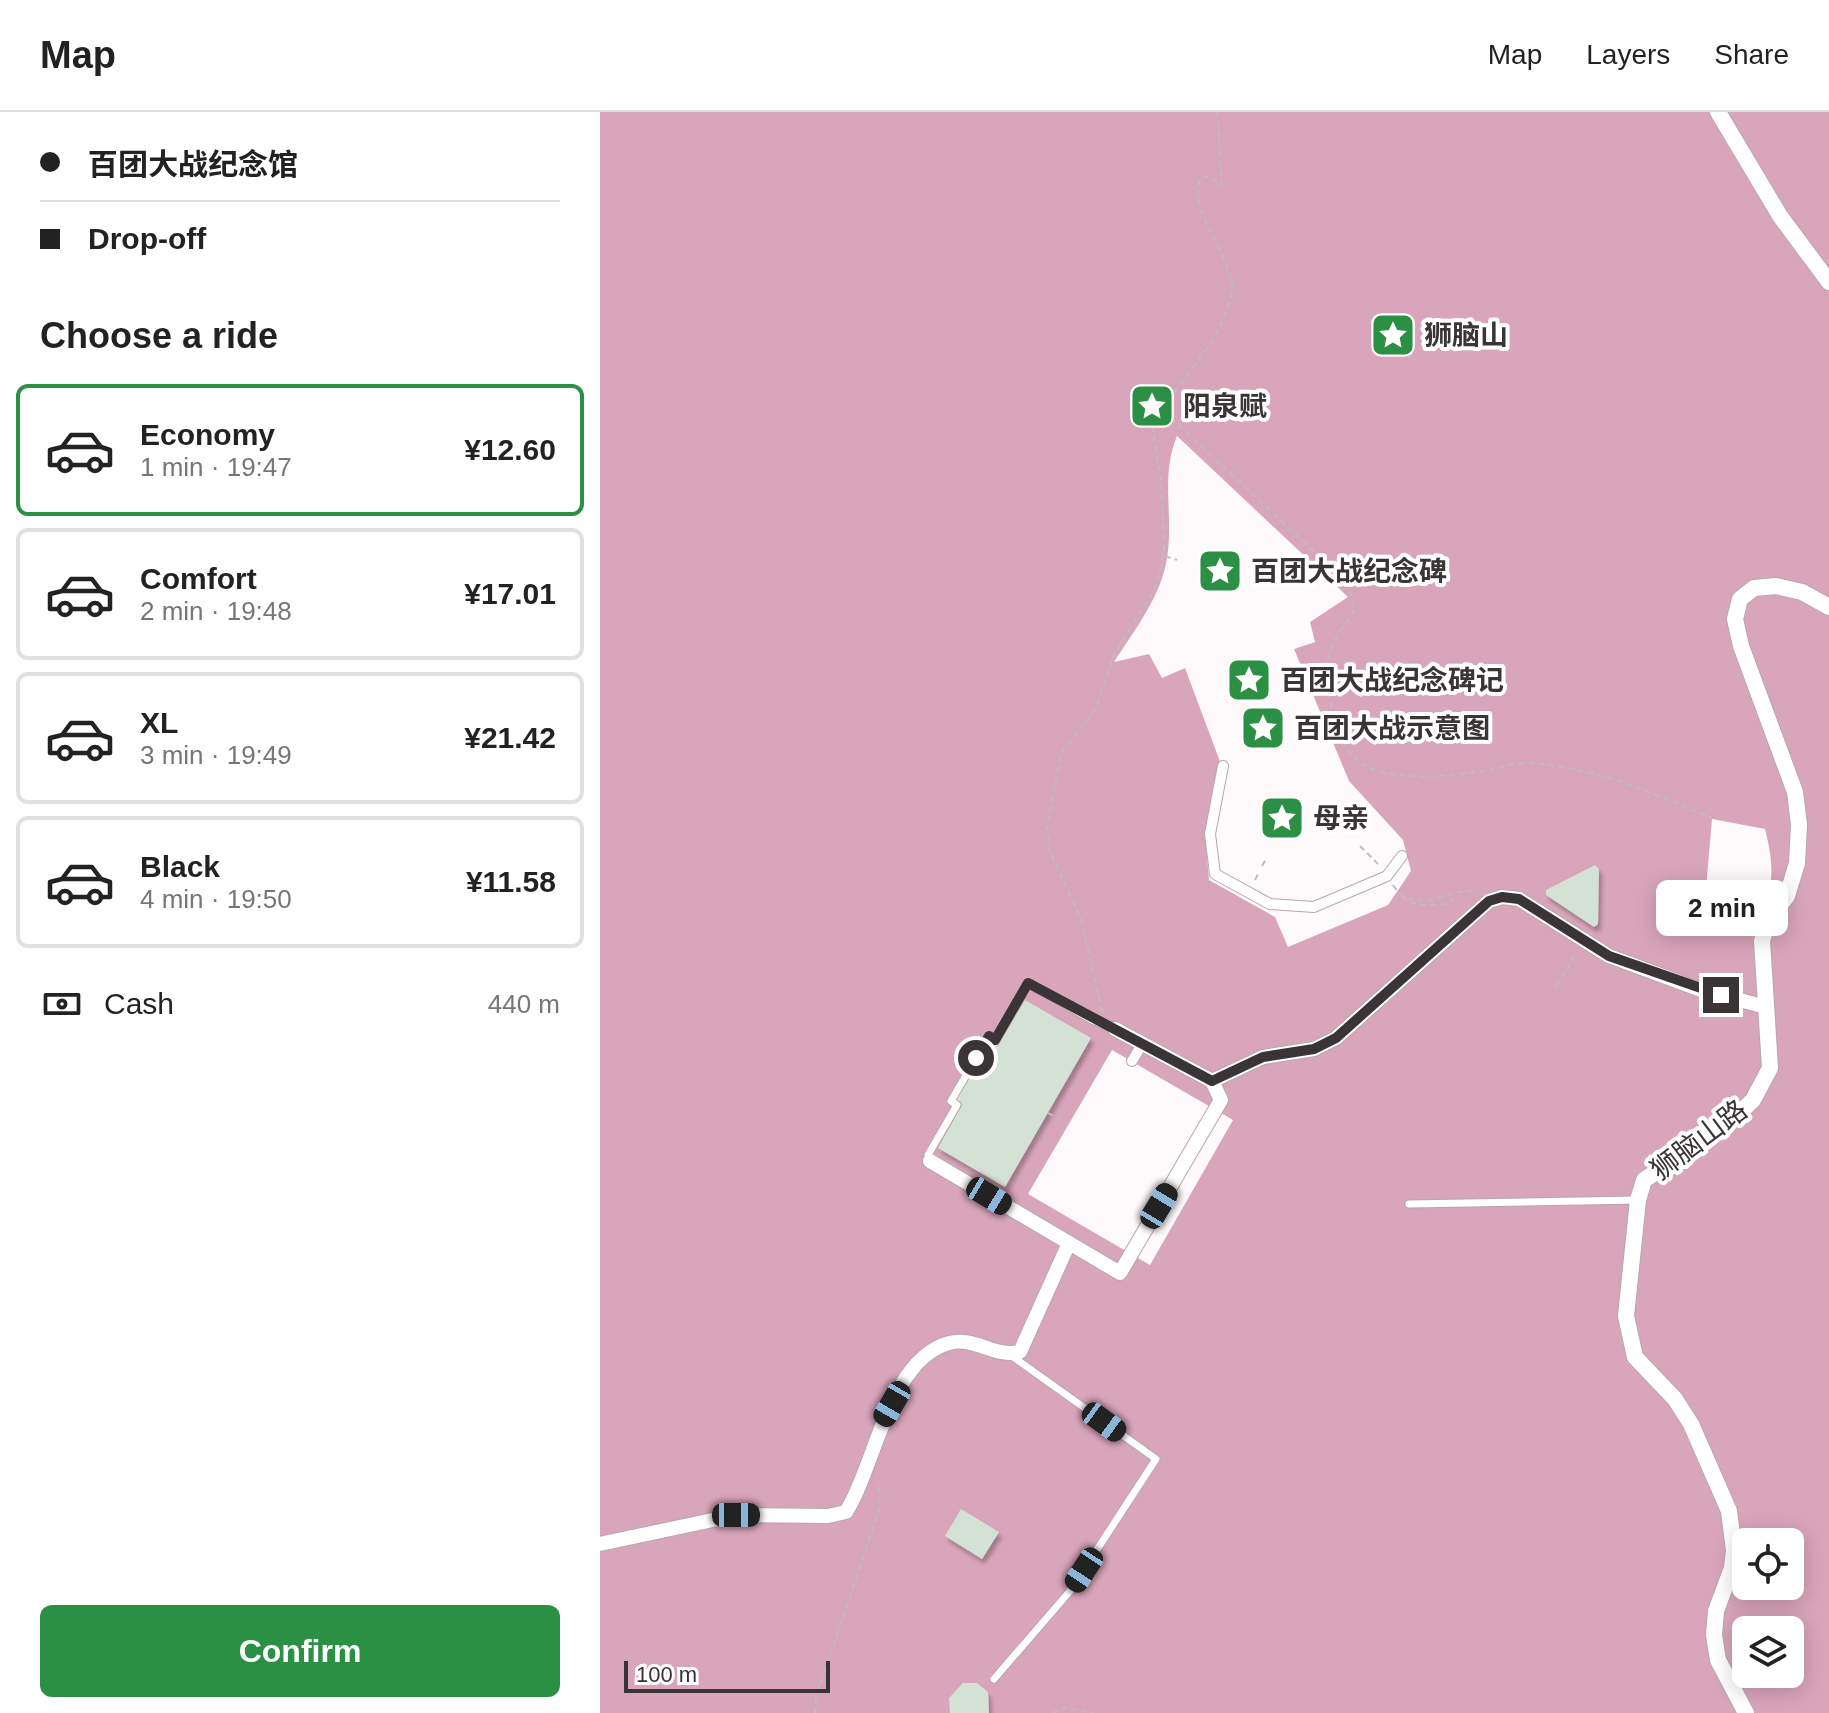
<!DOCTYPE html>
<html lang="en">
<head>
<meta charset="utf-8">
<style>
  body { margin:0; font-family:Arial,"Noto Sans SC",sans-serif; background:#f2f2f2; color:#222; height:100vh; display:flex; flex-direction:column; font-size:30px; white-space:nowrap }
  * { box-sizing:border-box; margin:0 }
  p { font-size:26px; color:#767676 }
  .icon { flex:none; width:44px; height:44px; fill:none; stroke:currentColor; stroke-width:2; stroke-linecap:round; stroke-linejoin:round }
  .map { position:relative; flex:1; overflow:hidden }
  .details { display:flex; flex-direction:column; background:#fff; width:600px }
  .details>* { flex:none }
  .top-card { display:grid; align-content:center; height:176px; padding:0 40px; background:#fff }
  .tools { position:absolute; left:1132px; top:1416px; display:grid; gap:16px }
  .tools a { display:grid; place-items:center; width:72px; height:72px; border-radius:12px; background:#fff; box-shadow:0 4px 20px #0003; font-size:40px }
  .scale { position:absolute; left:24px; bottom:20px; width:206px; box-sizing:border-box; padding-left:8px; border:4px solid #3a3436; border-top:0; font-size:22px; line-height:28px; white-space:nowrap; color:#3a3436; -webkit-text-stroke:6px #fff; paint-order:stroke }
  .end { position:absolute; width:36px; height:36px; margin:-18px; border:10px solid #3a3436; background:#fff; box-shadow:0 0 0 4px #fff }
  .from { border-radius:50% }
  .bubble { position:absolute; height:56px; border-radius:12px; background:#fff; box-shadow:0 4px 20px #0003; font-size:26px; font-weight:600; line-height:56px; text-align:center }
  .car { position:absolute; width:24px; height:48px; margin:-24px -12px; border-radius:10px; box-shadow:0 0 6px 2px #0007; background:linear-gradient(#222 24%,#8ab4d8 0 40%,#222 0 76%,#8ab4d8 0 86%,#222 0) }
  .top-card b { display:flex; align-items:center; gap:28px; height:76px; font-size:30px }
  .top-card b+b { border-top:2px solid #e0e0e0 }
  .top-card i { width:20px; height:20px; background:#222 }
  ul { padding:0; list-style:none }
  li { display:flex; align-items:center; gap:24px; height:132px; margin:0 16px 12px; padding:0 24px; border:4px solid #e0e0e0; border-radius:12px }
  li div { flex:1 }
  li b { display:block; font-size:30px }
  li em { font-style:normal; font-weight:600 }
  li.current { border-color:#2b8f44 }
  li>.icon { width:72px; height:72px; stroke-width:1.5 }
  h2 { padding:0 40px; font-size:36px; line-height:96px }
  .pay { display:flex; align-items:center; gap:20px; height:88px; padding:0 40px; font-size:30px }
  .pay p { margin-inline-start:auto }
  .action { display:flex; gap:16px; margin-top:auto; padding:16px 40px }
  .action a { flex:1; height:92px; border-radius:12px; background:#2b8f44; color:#fff; font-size:32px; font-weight:600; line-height:92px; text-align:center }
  header { display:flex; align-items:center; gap:48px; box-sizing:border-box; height:112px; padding:0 40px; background:#fff; border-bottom:2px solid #e0e0e0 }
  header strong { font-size:38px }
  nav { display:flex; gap:44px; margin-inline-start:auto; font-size:28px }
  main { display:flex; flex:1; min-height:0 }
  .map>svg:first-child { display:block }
</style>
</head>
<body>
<header>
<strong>Map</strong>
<nav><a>Map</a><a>Layers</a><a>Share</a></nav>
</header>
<main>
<section class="details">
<div class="top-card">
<b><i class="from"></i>百团大战纪念馆</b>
<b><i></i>Drop-off</b>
</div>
<h2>Choose a ride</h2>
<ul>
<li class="current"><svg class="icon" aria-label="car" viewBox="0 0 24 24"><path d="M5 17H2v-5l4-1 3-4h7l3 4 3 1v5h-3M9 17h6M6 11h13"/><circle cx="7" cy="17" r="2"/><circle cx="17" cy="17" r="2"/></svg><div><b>Economy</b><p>1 min · 19:47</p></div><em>¥12.60</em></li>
<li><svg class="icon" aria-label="car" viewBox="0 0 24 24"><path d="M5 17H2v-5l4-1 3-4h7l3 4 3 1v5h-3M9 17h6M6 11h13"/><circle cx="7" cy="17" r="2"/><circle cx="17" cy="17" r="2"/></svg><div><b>Comfort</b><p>2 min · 19:48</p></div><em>¥17.01</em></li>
<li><svg class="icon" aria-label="car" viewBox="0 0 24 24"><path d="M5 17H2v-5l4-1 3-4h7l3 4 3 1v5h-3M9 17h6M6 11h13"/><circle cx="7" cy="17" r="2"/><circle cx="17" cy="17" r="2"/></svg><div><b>XL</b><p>3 min · 19:49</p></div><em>¥21.42</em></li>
<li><svg class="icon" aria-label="car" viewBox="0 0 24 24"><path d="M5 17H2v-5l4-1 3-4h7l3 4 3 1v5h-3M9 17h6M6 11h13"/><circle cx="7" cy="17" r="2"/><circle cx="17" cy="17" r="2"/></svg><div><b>Black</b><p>4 min · 19:50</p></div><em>¥11.58</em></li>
</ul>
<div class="pay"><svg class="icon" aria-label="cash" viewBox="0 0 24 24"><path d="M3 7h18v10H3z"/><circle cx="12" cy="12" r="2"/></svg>Cash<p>440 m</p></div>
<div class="action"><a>Confirm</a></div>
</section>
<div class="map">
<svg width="1229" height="1601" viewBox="0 0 1229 1601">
  <defs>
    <filter id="shadow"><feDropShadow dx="3" dy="5" stdDeviation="2" flood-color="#0004"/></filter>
  </defs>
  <rect width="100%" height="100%" fill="#fefafb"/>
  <path fill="#d9a5bb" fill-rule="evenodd" d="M0,0H1229V1601H0ZM577,324L748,485L710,510L715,530L694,537L749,669L803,728L811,759L788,793L688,835L675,805L609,768L605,721L622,655L585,556L562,566L549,542L514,550C535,517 561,485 567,446C574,403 560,365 577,324ZM1112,707L1165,717C1175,756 1177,790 1143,817L1104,800ZM512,938L633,1008L550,1153L428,1082ZM1146,1430H1190V1474H1146ZM1146,1518H1190V1562H1146Z"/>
  <g fill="#d4e1d5" filter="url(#shadow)">
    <path d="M995,753L999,757L998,812L994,815L946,783V778Z"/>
    <path d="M425,888L491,926L405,1075L338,1036L362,993L354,988L388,929L398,934Z"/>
    <path d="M361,1397L399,1420L382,1447L345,1424Z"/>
    <path d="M363,1571H377L388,1580L389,1601H350L349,1586Z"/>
  </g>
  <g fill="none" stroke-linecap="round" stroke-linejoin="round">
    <g stroke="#b7a7ad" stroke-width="9">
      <g id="service">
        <path d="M330,1049L328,1043L357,993L351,989L389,924L395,928L428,871L492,908L515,917"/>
        <path d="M809,1092L1038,1088"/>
        <path d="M394,1567L470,1479L556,1347L409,1242"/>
      </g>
    </g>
    <g stroke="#b7a7ad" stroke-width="12">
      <g id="pedestrian">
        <path d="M623,654L610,722L615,762L670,792L714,795L787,764L802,744"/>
        <path d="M532,949L543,931"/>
      </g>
    </g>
    <g stroke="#b7a7ad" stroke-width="16">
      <g id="minor">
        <path d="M515,917L612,969"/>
        <path d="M330,1049L520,1161L621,988L612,969L663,945L714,937L736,926L889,789L902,785L919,787L1009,844L1098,877L1166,895"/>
        <path d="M0,1432L136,1403L228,1404L246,1400C276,1353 288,1248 349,1231C375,1224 394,1246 420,1240L469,1131"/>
      </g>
    </g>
    <g stroke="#b7a7ad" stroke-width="18">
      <g id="tertiary">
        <path d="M1118,0L1180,104L1229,170"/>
        <path d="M1146,1601L1118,1548L1114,1523L1116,1499L1132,1456L1134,1438L1129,1399L1091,1312L1075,1287L1035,1245L1026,1204L1038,1088L1044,1068L1129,1011L1153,988L1170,956L1162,829L1168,809L1187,784L1197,751L1199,713L1195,680L1141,534L1135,507L1140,487L1154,476L1176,474L1202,480L1229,495"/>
      </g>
    </g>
    <g stroke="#c1bcbd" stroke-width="2" stroke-dasharray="6 4" stroke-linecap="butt">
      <path d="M561,295C583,271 636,206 632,172C629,156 621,140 614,126C604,105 594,90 600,67L607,64L622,73L617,0"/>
      <path d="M565,444L577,448"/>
      <path d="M760,734L778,752"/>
      <path d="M662,754L666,747"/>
      <path d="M655,768L658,762"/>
      <path d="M793,773C815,807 853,774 878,779"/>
      <path d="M802,785C815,796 832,793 849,792L854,785"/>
      <path d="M956,874L977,840"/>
      <path d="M502,900L481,807L450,739L447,715L461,641L496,597L514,542L556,475L560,460L564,438L561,367L553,319L555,303L560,296L749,472L754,500C725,540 719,551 733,601C737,614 744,634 754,645C779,674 856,663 890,658C903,655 918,650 932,651C998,657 1052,680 1112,706"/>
      <path d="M448,1001L469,1012"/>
      <path d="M215,1601L216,1585L280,1395L278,1369"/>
      <path d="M452,1601L464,1596L494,1601"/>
    </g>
    <use href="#service" stroke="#fff" stroke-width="7"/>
    <use href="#pedestrian" stroke="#fff" stroke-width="10"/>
    <use href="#minor" stroke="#fff" stroke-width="14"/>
    <use href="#tertiary" stroke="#fff" stroke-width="16"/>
  </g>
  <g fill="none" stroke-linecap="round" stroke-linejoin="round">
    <path stroke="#3a3436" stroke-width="10" d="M376,946L389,924L395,928L428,871L612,969L663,945L714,937L736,926L889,789L902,785L919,787L1009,844L1121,883"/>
  </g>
  <defs>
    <g id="sight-square" transform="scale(2.3)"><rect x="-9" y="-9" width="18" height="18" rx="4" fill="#2b8f44" stroke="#fff"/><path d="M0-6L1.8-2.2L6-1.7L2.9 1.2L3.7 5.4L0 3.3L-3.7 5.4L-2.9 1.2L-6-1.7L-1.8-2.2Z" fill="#fff"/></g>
  </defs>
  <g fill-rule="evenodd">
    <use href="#sight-square" x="793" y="223"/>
    <use href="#sight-square" x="552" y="294"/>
    <use href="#sight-square" x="620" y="459"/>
    <use href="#sight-square" x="649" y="568"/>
    <use href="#sight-square" x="663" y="616"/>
    <use href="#sight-square" x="682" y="706"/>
  </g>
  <g text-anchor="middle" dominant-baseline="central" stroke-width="8" stroke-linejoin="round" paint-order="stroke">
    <g font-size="28" font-weight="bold" fill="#3a3436" stroke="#fff" text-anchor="start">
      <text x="824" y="223">狮脑山</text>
      <text x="583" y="294">阳泉赋</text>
      <text x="651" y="459">百团大战纪念碑</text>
      <text x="680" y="568">百团大战纪念碑记</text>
      <text x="694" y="616">百团大战示意图</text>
      <text x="713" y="706">母亲</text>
    </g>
    <g font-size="28" fill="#3a3436" stroke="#fff">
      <text transform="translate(1099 1028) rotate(-37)">狮脑山路</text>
    </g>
  </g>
</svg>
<div class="tools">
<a><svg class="icon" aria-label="locate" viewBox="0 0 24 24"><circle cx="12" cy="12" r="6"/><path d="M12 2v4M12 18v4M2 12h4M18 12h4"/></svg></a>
<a><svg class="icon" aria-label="layers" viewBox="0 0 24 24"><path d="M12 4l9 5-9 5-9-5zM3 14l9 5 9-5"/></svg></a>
</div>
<div class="scale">100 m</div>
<i class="end from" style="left:376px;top:946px"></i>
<i class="end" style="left:1121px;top:883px"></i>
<div class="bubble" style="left:1056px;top:768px;width:132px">2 min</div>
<i class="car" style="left:389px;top:1084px;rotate:121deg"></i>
<i class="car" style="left:559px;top:1094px;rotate:31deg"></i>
<i class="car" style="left:292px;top:1292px;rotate:210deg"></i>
<i class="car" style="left:504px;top:1310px;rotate:126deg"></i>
<i class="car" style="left:136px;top:1403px;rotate:90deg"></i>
<i class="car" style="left:484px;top:1458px;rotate:213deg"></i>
</div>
</main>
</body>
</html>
